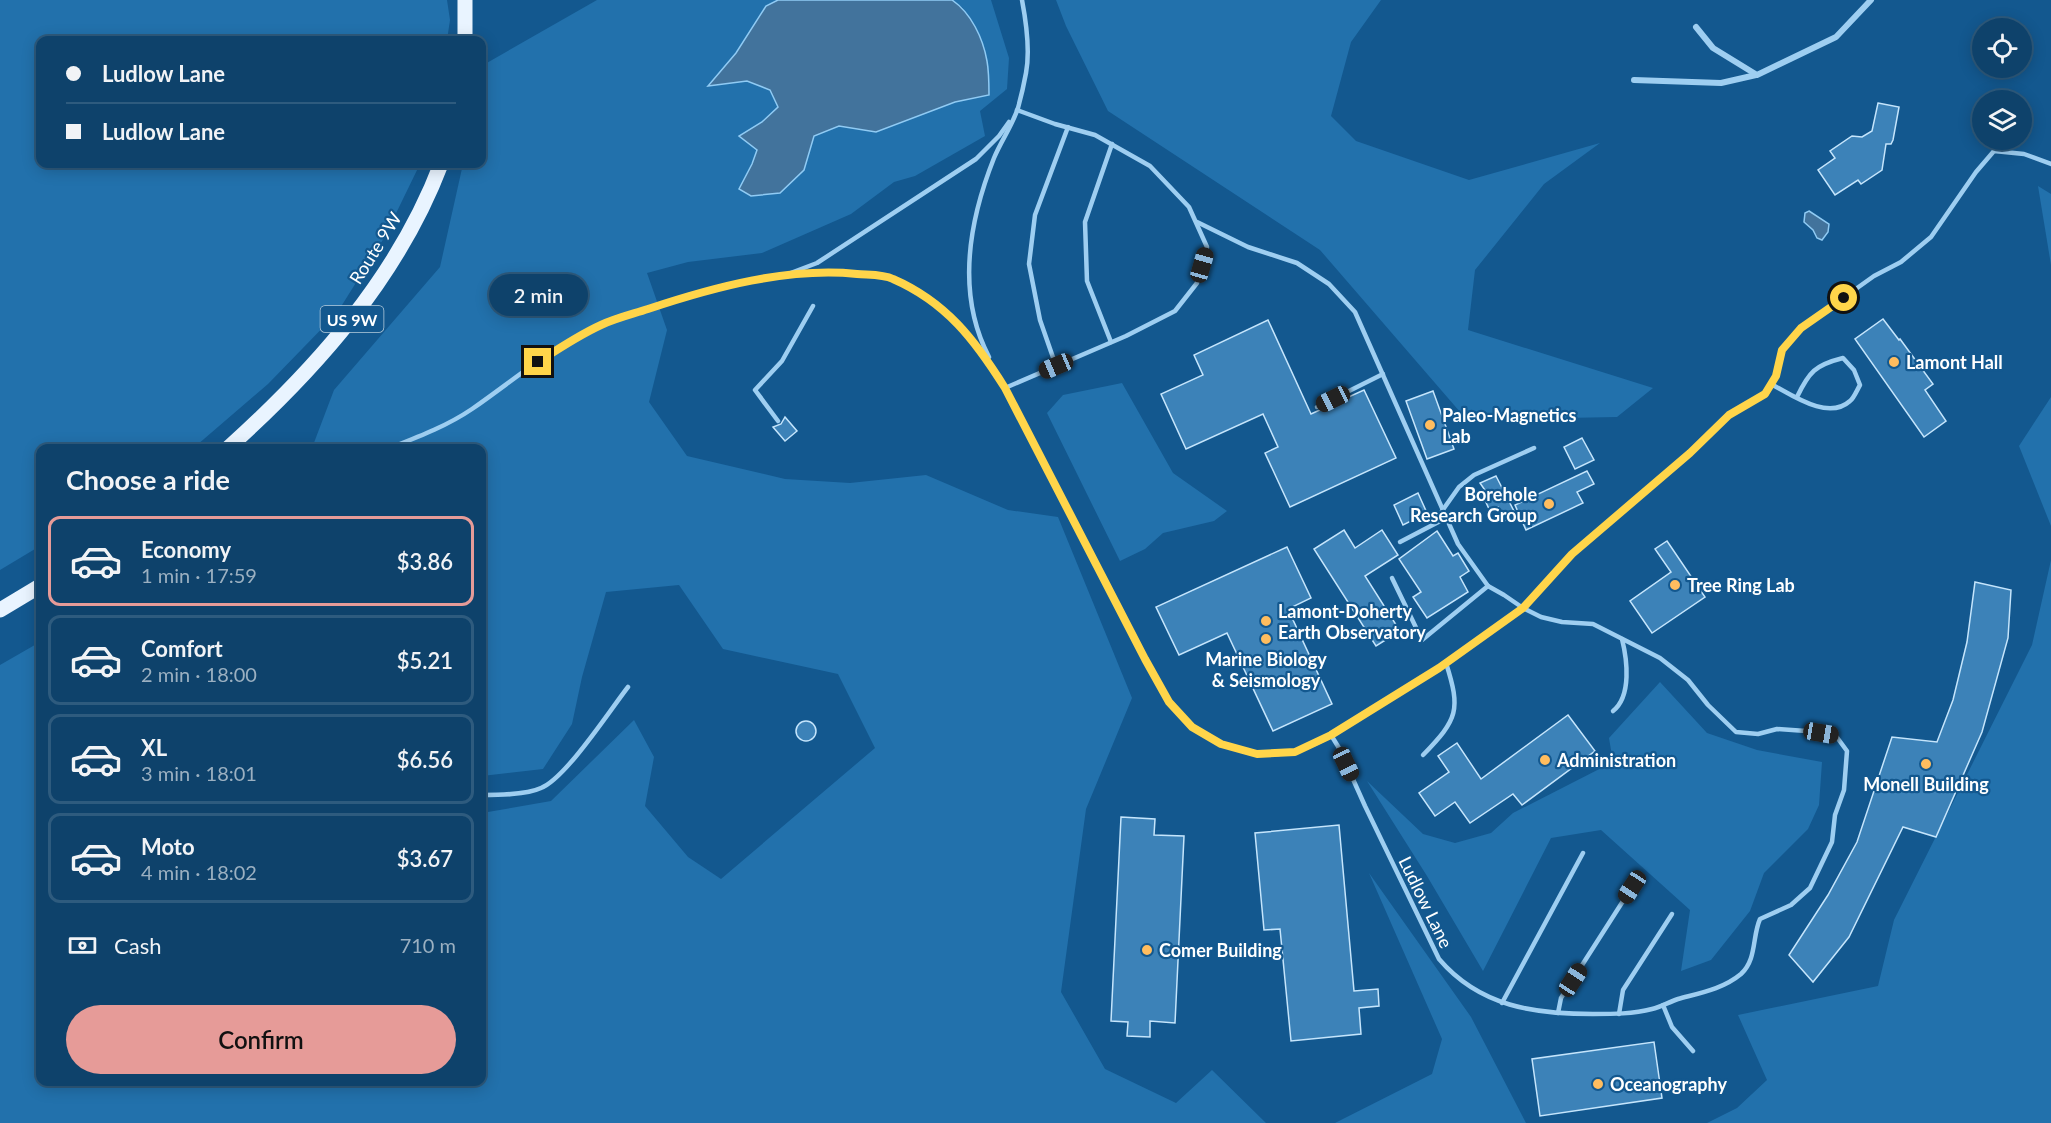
<!DOCTYPE html>
<html lang="en">
<head>
<meta charset="utf-8">
<style>
  body { margin:0; font-family:Lato,sans-serif; background:#1c4d73; color:#f1f3f6; height:100vh; display:flex; flex-direction:column; font-size:22px; white-space:nowrap }
  * { box-sizing:border-box; margin:0 }
  p { font-size:20px; color:#9bb0c1 }
  .icon { flex:none; width:33px; height:33px; fill:none; stroke:currentColor; stroke-width:2; stroke-linecap:round; stroke-linejoin:round }
  .map { position:relative; flex:1; overflow:hidden }
  .sheet { position:absolute; left:36px; top:444px; width:450px; height:642px; display:flex; flex-direction:column; background:#0e426b; border-radius:12px; box-shadow:0 3px 15px #0003,0 0 0 2px #2e5b7e }
  .sheet>* { flex:none }
  .hud { position:absolute; left:36px; top:36px; width:450px; height:132px; border-radius:12px; box-shadow:0 3px 15px #0003,0 0 0 2px #2e5b7e; display:grid; align-content:center; height:132px; padding:0 30px; background:#0e426b }
  .controls { position:absolute; left:1972px; top:18px; display:grid; gap:12px }
  .controls a { display:grid; place-items:center; width:60px; height:60px; border-radius:50%; background:#0e426b; box-shadow:0 3px 15px #0003,0 0 0 2px #2e5b7e; font-size:30px }
  .end { position:absolute; width:27px; height:27px; margin:-14px; border:8px solid #ffd54a; background:#111; box-shadow:0 0 0 3px #111 }
  .from { border-radius:50% }
  .bubble { position:absolute; height:42px; border-radius:21px; background:#0e426b; box-shadow:0 3px 15px #0003,0 0 0 2px #2e5b7e; font-size:20px; font-weight:600; line-height:42px; text-align:center }
  .car { position:absolute; width:18px; height:36px; margin:-18px -9px; border-radius:8px; box-shadow:0 0 4px 2px #0007; background:linear-gradient(#222 24%,#8ab4d8 0 40%,#222 0 76%,#8ab4d8 0 86%,#222 0) }
  .hud b { display:flex; align-items:center; gap:21px; height:57px; font-size:22px }
  .hud b+b { border-top:2px solid #2e5b7e }
  .hud i { width:15px; height:15px; background:#f1f3f6 }
  ul { padding:0; list-style:none }
  li { display:flex; align-items:center; gap:18px; height:90px; margin:0 12px 9px; padding:0 18px; border:3px solid #2e5b7e; border-radius:12px }
  li div { flex:1 }
  li b { display:block; font-size:22px }
  li em { font-style:normal; font-weight:600 }
  li.current { border-color:#e69b98 }
  li>.icon { width:54px; height:54px; stroke-width:1.5 }
  h2 { padding:0 30px; font-size:27px; line-height:72px }
  .pay { display:flex; align-items:center; gap:15px; height:66px; padding:0 30px; font-size:22px }
  .pay p { margin-inline-start:auto }
  .action { display:flex; gap:12px; margin-top:auto; padding:12px 30px }
  .action a { flex:1; height:69px; border-radius:36px; background:#e69b98; color:#111; font-size:24px; font-weight:600; line-height:69px; text-align:center }
  .map>svg:first-child { display:block }
</style>
</head>
<body>
<div class="map">
<svg width="2051" height="1123" viewBox="0 0 2051 1123">
  <rect width="100%" height="100%" fill="#13588f"/>
  <g fill="#2271ac">
    <path d="M0,0H447L450,20L447,40H40V164H420L384,238L337,313L268,384L197,445L192,448H40V546L0,570Z"/>
    <path d="M597,0H778L766,6L736,53L709,85L747,81L770,90L778,107L762,122L740,136L757,150L752,164L739,189L804,170L814,136L839,126L876,132L955,102L989,94L963,8L952,0H991L1009,58L1007,89L980,111L985,136L915,176L894,182L851,214L762,253L688,262L647,273L667,330L649,402L687,456L785,479L850,483L926,475L1008,510L1058,517L1132,698L1086,809L1061,992L1105,1069L1176,1103L1212,1070L1266,1123H0V665L40,642V1082H482V813L551,801L634,720L654,757L645,806L688,857L721,879L875,748L838,674L723,649L679,585L606,592L582,677L572,724L543,769L482,776V448H312L334,390L440,267L463,164H482V80L485,64Z"/>
    <path d="M1056,0H1381L1351,42L1331,116L1356,141L1469,180L1600,143L1544,184L1475,270L1468,330L1653,388L1617,417L1467,420L1320,250L1108,111L1066,26Z"/>
    <path d="M2038,186L2051,194V265Z"/>
    <path d="M1122,383L1173,473L1227,511L1214,521L1163,533L1145,549L1120,561L1047,413L1063,395Z"/>
    <path d="M2051,397V526L2019,446Z"/>
    <path d="M2051,560V1123H1707L1737,1108L1767,1080L1738,1015L1878,986L1894,920L2032,645Z"/>
    <path d="M1660,682L1707,733L1757,750L1822,762L1819,805L1808,829L1764,873L1750,911L1711,960L1681,971L1690,910L1601,830L1551,838L1483,971L1427,876L1367,781L1423,834L1455,843L1491,833L1513,813L1613,762L1609,738Z"/>
    <path d="M1369,873L1471,1017L1526,1123H1335L1432,1074L1442,1039Z"/>
  </g>
  <g fill="#42739c" stroke="#90cbf4" stroke-width="1.5">
    <path d="M778,0H952C971,13 983,38 987,61C989,72 989,84 989,95L955,102L876,132L839,126L814,136L804,170L780,193L751,196L739,189L752,164L757,150L739,136L762,122L778,107L770,90L747,81L708,86L736,53L766,6Z"/>
    <path d="M1809,211L1829,224L1828,232L1822,240L1817,238L1813,230L1804,222L1805,213Z"/>
  </g>
  <g fill="#3c82b8" stroke="#c5e5fc" stroke-width="1.5">
    <path d="M1878,103L1899,107L1893,140L1891,144H1886L1882,170L1861,184L1858,180L1835,195L1818,170L1835,158L1830,151L1852,136L1862,137L1872,131Z"/>
    <path d="M1883,319L1899,340L1900,339L1933,384L1925,390L1946,421L1924,437L1855,339Z"/>
    <path d="M1268,320L1311,414L1364,390L1396,458L1290,507L1265,453L1278,447L1263,414L1186,449L1161,394L1203,375L1194,355Z"/>
    <path d="M1433,391L1454,449L1427,459L1406,401Z"/>
    <path d="M785,417L797,431L785,441L773,427L781,424Z"/>
    <path d="M1582,438L1594,460L1575,469L1564,447Z"/>
    <path d="M1587,471L1594,484L1577,492L1583,503L1526,530L1515,505Z"/>
    <path d="M1496,476L1516,515L1504,521L1498,507L1490,511L1483,496L1487,493L1480,483Z"/>
    <path d="M1418,493L1427,513L1403,525L1394,505Z"/>
    <path d="M1344,530L1355,548L1382,530L1398,555L1365,576L1400,631L1376,646L1314,549Z"/>
    <path d="M1437,531L1453,556L1458,553L1469,571L1460,577L1468,592L1427,618L1413,597L1421,592L1399,559Z"/>
    <path d="M1667,541L1705,597L1652,633L1630,601L1671,572L1655,549Z"/>
    <path d="M1287,547L1311,598L1288,609L1332,704L1273,731L1227,633L1179,655L1156,607Z"/>
    <path d="M1975,582L2011,590L2008,638L1982,732L1936,837L1903,827L1849,937L1813,982L1789,955L1828,895L1857,842L1892,737L1937,742L1953,700L1967,642Z"/>
    <path d="M1568,715L1595,751L1522,805L1513,794L1470,823L1455,802L1435,816L1419,793L1449,772L1438,756L1457,743L1481,779Z"/>
    <circle cx="806" cy="731" r="10"/>
    <path d="M1121,817L1155,819L1154,835L1184,836L1175,1023L1150,1021V1037L1127,1036L1128,1022L1111,1021Z"/>
    <path d="M1339,825L1354,991L1378,989L1379,1006L1359,1008L1361,1034L1291,1041L1280,929L1264,930L1255,833Z"/>
    <path d="M1654,1042L1662,1098L1540,1116L1532,1059Z"/>
  </g>
  <g fill="none" stroke-linecap="round" stroke-linejoin="round">
    <g stroke="#9ecef1" stroke-width="4.5">
      <path d="M788,274L817,263L976,159L999,136L1009,122"/>
      <path d="M1111,342L1087,281L1085,222L1112,144"/>
      <path d="M989,357C956,294 969,221 994,158C1001,141 1012,126 1018,108C1021,97 1024,84 1026,73C1030,52 1026,21 1022,0"/>
      <path d="M1056,366L1040,320L1029,264L1035,215L1068,127"/>
      <path d="M1771,384C1792,395 1828,421 1850,401C1854,398 1857,390 1860,385L1854,370L1843,358C1815,365 1809,372 1797,397"/>
      <path d="M1004,386L1005,388L1126,336L1175,311L1197,283L1207,247L1189,207L1150,166L1095,135L1055,124L1017,110"/>
      <path d="M1317,407L1383,374"/>
      <path d="M778,421L755,390L782,361L813,306"/>
      <path d="M390,448C418,437 447,426 472,409C514,380 554,345 601,325C616,318 633,314 649,309C717,286 790,268 862,275C872,276 884,275 893,279C947,303 975,340 1005,388L1145,659C1158,683 1170,708 1192,726C1216,747 1264,760 1295,751C1317,746 1341,729 1360,718C1416,684 1469,646 1523,608L1504,595L1488,586L1458,544L1355,312L1329,284L1297,263L1248,247L1197,222"/>
      <path d="M1442,511L1459,487L1474,475L1534,448"/>
      <path d="M1400,542L1446,518"/>
      <path d="M1392,578L1422,640L1488,586"/>
      <path d="M1613,711C1632,696 1627,659 1622,639"/>
      <path d="M1331,735L1339,748L1365,806L1439,959C1480,1007 1535,1014 1593,1014C1613,1014 1633,1014 1652,1009C1661,1007 1669,1002 1678,999C1700,993 1723,989 1741,974C1757,959 1752,937 1760,919L1791,905L1810,888L1832,842L1835,815L1844,790L1847,751L1836,736L1806,731L1777,729L1758,734L1736,732L1708,705L1688,680L1660,658L1593,624L1562,622L1541,617L1523,608L1571,554L1690,453L1729,415L1765,394L1776,376L1782,350L1801,328L1874,276L1901,262L1931,237L1976,172L1994,151L2024,154L2051,164"/>
      <path d="M1423,755C1458,719 1461,710 1446,663"/>
      <path d="M482,795C498,795 526,795 541,788C566,778 610,710 628,687"/>
      <path d="M1502,1003L1583,853"/>
      <path d="M1663,1005L1672,1027L1693,1051"/>
      <path d="M1558,1013L1561,998L1632,887"/>
      <path d="M1619,1014L1623,990L1672,914"/>
    </g>
    <g stroke="#9ecef1" stroke-width="6">
      <path d="M1696,27L1713,48L1757,75L1836,37L1871,0"/>
      <path d="M1634,80L1721,83L1756,75"/>
    </g>
    <g stroke="#e9f4ff" stroke-width="15">
      <path d="M465,0V40"/>
      <path d="M228,448C317,368 398,277 441,164"/>
      <path d="M0,610L40,586"/>
    </g>
  </g>
  <g fill="none" stroke-linecap="round" stroke-linejoin="round">
    <path stroke="#ffd54a" stroke-width="8" d="M538,362C558,349 579,335 601,325C616,318 633,314 648,309C714,287 788,267 857,274C869,275 883,274 893,279C946,302 975,340 1005,388L1145,659L1169,702L1192,727L1221,744L1257,754L1295,752L1331,735L1439,668L1523,608L1572,554L1690,453L1729,415L1765,394L1776,376L1782,350L1801,328L1844,298"/>
  </g>
  <g fill="#ffbd5f" stroke="#13588f" stroke-width="2">
    <circle cx="1894" cy="362" r="6"/>
    <circle cx="1430" cy="425" r="6"/>
    <circle cx="1549" cy="504" r="6"/>
    <circle cx="1675" cy="585" r="6"/>
    <circle cx="1266" cy="621" r="6"/>
    <circle cx="1266" cy="639" r="6"/>
    <circle cx="1545" cy="760" r="6"/>
    <circle cx="1926" cy="764" r="6"/>
    <circle cx="1147" cy="950" r="6"/>
    <circle cx="1598" cy="1084" r="6"/>
  </g>
  <g text-anchor="middle" dominant-baseline="central" stroke-width="4.5" stroke-linejoin="round" paint-order="stroke">
    <rect fill="#13588f" stroke="#b8cddd" stroke-width="1.5" x="320.5" y="306" width="63" height="26" rx="4.5"/>
    <g font-size="16" font-weight="bold" fill="#fff">
      <text x="352" y="319">US 9W</text>
    </g>
    <g font-size="18" fill="#fff" stroke="#13588f">
      <text transform="translate(375 248) rotate(-58)">Route 9W</text>
      <text transform="translate(1426 902) rotate(64)">Ludlow Lane</text>
    </g>
    <g font-size="18" font-weight="bold" fill="#fff" stroke="#13588f" text-anchor="start">
      <text x="1906" y="362">Lamont Hall</text>
      <text x="1442" y="415">Paleo-Magnetics<tspan x="1442" dy="21">Lab</tspan></text>
      <text x="1537" y="494" text-anchor="end">Borehole<tspan x="1537" dy="21">Research Group</tspan></text>
      <text x="1687" y="585">Tree Ring Lab</text>
      <text x="1278" y="611">Lamont-Doherty<tspan x="1278" dy="21">Earth Observatory</tspan></text>
      <text x="1266" y="659" text-anchor="middle">Marine Biology<tspan x="1266" dy="21">&amp; Seismology</tspan></text>
      <text x="1557" y="760">Administration</text>
      <text x="1926" y="784" text-anchor="middle">Monell Building</text>
      <text x="1159" y="950">Comer Building</text>
      <text x="1610" y="1084">Oceanography</text>
    </g>
  </g>
</svg>
<div class="controls">
<a><svg class="icon" aria-label="locate" viewBox="0 0 24 24"><circle cx="12" cy="12" r="6"/><path d="M12 2v4M12 18v4M2 12h4M18 12h4"/></svg></a>
<a><svg class="icon" aria-label="layers" viewBox="0 0 24 24"><path d="M12 4l9 5-9 5-9-5zM3 14l9 5 9-5"/></svg></a>
</div>
<i class="end from" style="left:1844px;top:298px"></i>
<i class="end" style="left:538px;top:362px"></i>
<div class="bubble" style="left:489px;top:274px;width:99px">2 min</div>
<i class="car" style="left:1202px;top:265px;rotate:16deg"></i>
<i class="car" style="left:1056px;top:366px;rotate:247deg"></i>
<i class="car" style="left:1333px;top:399px;rotate:244deg"></i>
<i class="car" style="left:1821px;top:733px;rotate:100deg"></i>
<i class="car" style="left:1346px;top:764px;rotate:155deg"></i>
<i class="car" style="left:1632px;top:887px;rotate:213deg"></i>
<i class="car" style="left:1573px;top:980px;rotate:33deg"></i>
<div class="hud">
<b><i class="from"></i>Ludlow Lane</b>
<b><i></i>Ludlow Lane</b>
</div>
<section class="sheet">
<h2>Choose a ride</h2>
<ul>
<li class="current"><svg class="icon" aria-label="car" viewBox="0 0 24 24"><path d="M5 17H2v-5l4-1 3-4h7l3 4 3 1v5h-3M9 17h6M6 11h13"/><circle cx="7" cy="17" r="2"/><circle cx="17" cy="17" r="2"/></svg><div><b>Economy</b><p>1 min · 17:59</p></div><em>$3.86</em></li>
<li><svg class="icon" aria-label="car" viewBox="0 0 24 24"><path d="M5 17H2v-5l4-1 3-4h7l3 4 3 1v5h-3M9 17h6M6 11h13"/><circle cx="7" cy="17" r="2"/><circle cx="17" cy="17" r="2"/></svg><div><b>Comfort</b><p>2 min · 18:00</p></div><em>$5.21</em></li>
<li><svg class="icon" aria-label="car" viewBox="0 0 24 24"><path d="M5 17H2v-5l4-1 3-4h7l3 4 3 1v5h-3M9 17h6M6 11h13"/><circle cx="7" cy="17" r="2"/><circle cx="17" cy="17" r="2"/></svg><div><b>XL</b><p>3 min · 18:01</p></div><em>$6.56</em></li>
<li><svg class="icon" aria-label="car" viewBox="0 0 24 24"><path d="M5 17H2v-5l4-1 3-4h7l3 4 3 1v5h-3M9 17h6M6 11h13"/><circle cx="7" cy="17" r="2"/><circle cx="17" cy="17" r="2"/></svg><div><b>Moto</b><p>4 min · 18:02</p></div><em>$3.67</em></li>
</ul>
<div class="pay"><svg class="icon" aria-label="cash" viewBox="0 0 24 24"><path d="M3 7h18v10H3z"/><circle cx="12" cy="12" r="2"/></svg>Cash<p>710 m</p></div>
<div class="action"><a>Confirm</a></div>
</section>
</div>
</body>
</html>
